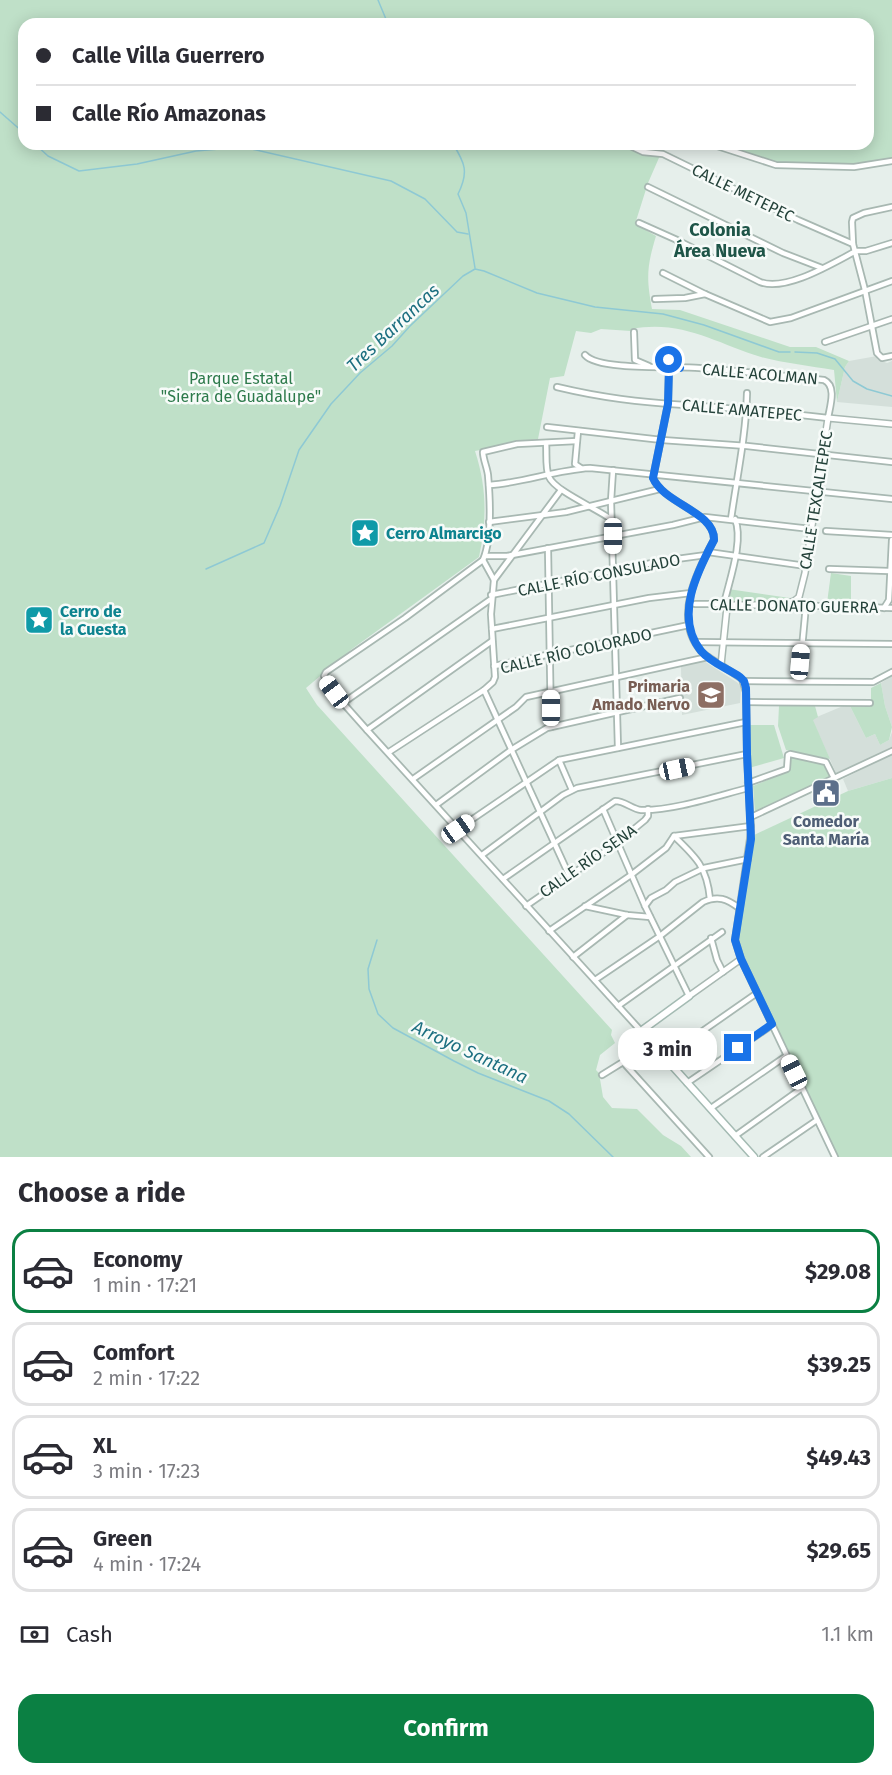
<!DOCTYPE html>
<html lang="en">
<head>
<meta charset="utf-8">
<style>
  body { margin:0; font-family:"Fira Sans",sans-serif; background:#f2f2f3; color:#2b2b33; height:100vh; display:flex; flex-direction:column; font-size:22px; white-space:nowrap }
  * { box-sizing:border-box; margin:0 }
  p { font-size:20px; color:#7c7c81 }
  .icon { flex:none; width:33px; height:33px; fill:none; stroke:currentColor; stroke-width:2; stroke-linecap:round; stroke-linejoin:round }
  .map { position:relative; height:1157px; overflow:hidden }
  .details { display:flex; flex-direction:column; background:#fff; flex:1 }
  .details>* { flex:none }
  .guide { position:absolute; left:18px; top:18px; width:856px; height:132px; border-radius:18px; box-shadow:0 3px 15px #0003; display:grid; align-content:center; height:132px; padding:0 18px; background:#fff }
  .end { position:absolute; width:27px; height:27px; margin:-14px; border:8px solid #1a73e8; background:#fff; box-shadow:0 0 0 3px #fff }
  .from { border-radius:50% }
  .bubble { position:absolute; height:42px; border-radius:18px; background:#fff; box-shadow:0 3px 15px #0003; font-size:20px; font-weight:700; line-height:42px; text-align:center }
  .car { position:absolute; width:18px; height:36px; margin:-18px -9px; border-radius:8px; box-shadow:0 0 4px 2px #0007; background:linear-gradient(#fff 24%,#345 0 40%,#fff 0 76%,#345 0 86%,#fff 0) }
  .guide b { display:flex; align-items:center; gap:21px; height:57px; font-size:22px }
  .guide b+b { border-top:2px solid #e1e1e2 }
  .guide i { width:15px; height:15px; background:#2b2b33 }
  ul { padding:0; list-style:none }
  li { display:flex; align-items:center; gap:18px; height:84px; margin:0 12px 9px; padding:0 6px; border:3px solid #e1e1e2; border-radius:18px }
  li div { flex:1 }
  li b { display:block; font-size:22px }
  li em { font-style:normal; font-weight:700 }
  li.current { border-color:#0b8043 }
  li>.icon { width:54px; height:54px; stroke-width:1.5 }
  h2 { padding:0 18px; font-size:27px; line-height:72px }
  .pay { display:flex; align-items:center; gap:15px; height:66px; padding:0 18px; font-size:22px }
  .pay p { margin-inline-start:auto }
  .action { display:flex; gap:12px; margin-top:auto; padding:12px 18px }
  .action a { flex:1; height:69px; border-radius:18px; background:#0b8043; color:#fff; font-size:24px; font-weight:700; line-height:69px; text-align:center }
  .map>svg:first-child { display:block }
</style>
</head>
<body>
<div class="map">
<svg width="892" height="1157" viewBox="0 0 892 1157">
  <rect width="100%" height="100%" fill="#e6efeb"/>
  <g fill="#d4dfda">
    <path d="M877,356V359L887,363L892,361V407L837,402L845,367L849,361Z"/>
    <path d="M704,661L738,683L741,688L740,703L682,715L681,667Z"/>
    <path d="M892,676V727L885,706L881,683Z"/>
    <path d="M843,706H850L866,738L875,734L880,745L889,740L892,732V748L836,773L812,719Z"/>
    <path d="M892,754V778L848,791L843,779Z"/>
  </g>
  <g fill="#bfe0c8">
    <path d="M0,0H892V159C851,164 808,169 767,160C750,156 734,149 718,144H868V24H24V144H665L648,183L635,224L656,236C647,266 646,277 652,309L680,310L790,347H816L849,361L845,367L837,402L834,370C810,366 784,363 761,357C716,343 681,319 631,329V331L601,329L591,333L576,331L564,376L550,378L538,439L475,451C487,488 487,520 479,557L352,649L306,688L317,705L612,1030L611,1035L615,1043L600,1055L596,1070L599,1073L603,1097L612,1108L637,1109L663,1135L681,1146L691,1157H0Z"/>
    <path d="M831,573L851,576V606L827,603Z"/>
    <path d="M728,589L790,598L774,604L722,605Z"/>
    <path d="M881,683L885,706L892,727L889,740L880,745L875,734L866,738L850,706L871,707V688Z"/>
    <path d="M779,706H815L818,717L813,720L830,759L786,750L778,726Z"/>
    <path d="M749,725H774L784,758L749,768Z"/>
    <path d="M789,755L825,764L832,779L755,813L753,786L789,771Z"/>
    <path d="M892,778V1157H838L737,943L754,835L848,791Z"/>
  </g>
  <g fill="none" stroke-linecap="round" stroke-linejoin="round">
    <g stroke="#8ec9d4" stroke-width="1.5">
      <path d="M378,0L388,24"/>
      <path d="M0,112L24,133"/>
      <path d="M35,144L48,156L79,171L137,164L196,151L243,147L391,181L425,199L457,232L468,234"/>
      <path d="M453,144C465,163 469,172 458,194L466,213L475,268"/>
      <path d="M795,352L817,353L835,359L853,381L867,389L892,396"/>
      <path d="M206,569L264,543L280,506L299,450L331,404L360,373L392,346L410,326L463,276L475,269L484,271L537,293L595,307L663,314L704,325L779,352H790"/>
      <path d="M377,940L368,969L369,989L378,1014L393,1028L454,1061L478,1073L549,1101L569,1114L613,1157"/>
    </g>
    <g stroke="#a8b8b2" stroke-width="8">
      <g id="minor">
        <path d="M626,144L643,152L663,154L798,220L853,244L865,290L877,353L882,358L892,356"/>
        <path d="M711,144L776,165L854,167L892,161"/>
        <path d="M648,187L783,253L822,268"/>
        <path d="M639,223L677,240L760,282C786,292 833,263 856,251H866L892,243"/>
        <path d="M853,244L852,222L853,218L864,213L892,207"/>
        <path d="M663,273L705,294L770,322L791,318L892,281"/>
        <path d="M655,299L685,298L705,294"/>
        <path d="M634,332L635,360L649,366"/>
        <path d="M825,342L892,319"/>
        <path d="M670,348V362L678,367"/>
        <path d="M669,368L668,404L653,478C664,504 715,512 714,540C697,571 672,620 702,652C707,657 715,661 721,665"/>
        <path d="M557,387C603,398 639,402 685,405C733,408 781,413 828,418C830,406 837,386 824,380C783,376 741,371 699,368C676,366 599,371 585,355"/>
        <path d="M547,427L662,440L747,446L892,462"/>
        <path d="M578,431L575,464L581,468"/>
        <path d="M577,441L517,444L483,452C483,459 487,467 488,475C490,498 492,539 483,560L405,618L326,672L324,676L343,703L367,730L641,1031"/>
        <path d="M546,443C547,453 545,468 549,477C555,491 598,509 612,520"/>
        <path d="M613,470L611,501L618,748"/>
        <path d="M489,485C523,483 555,470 590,468L892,499"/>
        <path d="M731,519C737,477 746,435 747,393"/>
        <path d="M489,522L566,512L660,489"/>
        <path d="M826,531L892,535"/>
        <path d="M548,548L551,727"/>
        <path d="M708,552L806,566"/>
        <path d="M485,556H507L673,525L705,517L811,529"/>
        <path d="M483,560L494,580"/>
        <path d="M829,569L889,571"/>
        <path d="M491,595L662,561L706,555"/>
        <path d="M695,604H724L725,605"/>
        <path d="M724,604C729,581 744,541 735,519"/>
        <path d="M784,605L892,608"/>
        <path d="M884,608L889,600L892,540"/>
        <path d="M492,629L649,598L691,593"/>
        <path d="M696,642L892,644"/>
        <path d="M494,666L689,625"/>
        <path d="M799,680L806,605"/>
        <path d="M744,681L873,682L892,672"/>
        <path d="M484,690L569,875"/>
        <path d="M746,702L870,703"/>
        <path d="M343,703L491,599"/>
        <path d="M367,730L492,641"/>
        <path d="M389,752L484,690L493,682L495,677L491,614L494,580L561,490"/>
        <path d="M559,760L572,790"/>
        <path d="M413,779L516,707L526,697L708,657"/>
        <path d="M748,783L787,769L788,755L790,754L826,762L834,778"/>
        <path d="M436,805L511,750L547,728L680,698"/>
        <path d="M603,809L645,906L689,996"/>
        <path d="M751,817L892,751"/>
        <path d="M458,829L559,760L746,722"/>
        <path d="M674,836C696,857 707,867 710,899"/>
        <path d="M482,855L563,795L577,788L747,754"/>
        <path d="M503,879L615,801C625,801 632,809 641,810C672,811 717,796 748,788"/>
        <path d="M526,906L617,843L645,820L648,816V809"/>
        <path d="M585,906L627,915L650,917"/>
        <path d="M645,906L651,898L666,890L675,882L704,868L748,859"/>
        <path d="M549,931L631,875L666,848L674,836L751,826"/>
        <path d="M711,938L717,960L723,972"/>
        <path d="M573,957L627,915"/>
        <path d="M741,959L835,1157"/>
        <path d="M595,980L660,936L703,902C718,895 727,899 739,908"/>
        <path d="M618,1006L722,932"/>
        <path d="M664,1058L757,993"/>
        <path d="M623,1062L709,1157"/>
        <path d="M602,1075L623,1062L648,1039"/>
        <path d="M687,1083L772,1025"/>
        <path d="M711,1108L786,1056"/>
        <path d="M735,1136L802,1088"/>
        <path d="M763,1157L817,1120"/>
      </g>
    </g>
    <g stroke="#a8b8b2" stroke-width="8">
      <path id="tertiary" d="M689,996L741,959L735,940L751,832L747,754L746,692L742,679L721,665L727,607L735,605H779L794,601L799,597L805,573L828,418L892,424"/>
    </g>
    <g stroke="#a4bbb3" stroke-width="9">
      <path id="secondary" d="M689,996L641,1031L754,1157"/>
    </g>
    <use href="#minor" stroke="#fff" stroke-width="4.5"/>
    <use href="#tertiary" stroke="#fff" stroke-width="5"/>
    <use href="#secondary" stroke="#fff" stroke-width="6"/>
  </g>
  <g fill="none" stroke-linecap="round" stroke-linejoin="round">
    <path stroke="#1a73e8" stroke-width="8" d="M669,360L670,363L680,368H669L668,404L653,478C664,504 715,512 714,540C697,572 674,617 701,651C710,662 728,669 740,677L744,681L746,688L747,754L751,839L735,940L741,959L772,1024L738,1048"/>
  </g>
  <defs>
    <g id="sight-square" transform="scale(1.5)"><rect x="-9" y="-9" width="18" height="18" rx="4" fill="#0f9aa8" stroke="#f7fbf9"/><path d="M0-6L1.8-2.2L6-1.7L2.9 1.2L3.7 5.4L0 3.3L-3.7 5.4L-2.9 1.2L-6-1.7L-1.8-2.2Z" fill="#fff"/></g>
    <g id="school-square" transform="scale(1.5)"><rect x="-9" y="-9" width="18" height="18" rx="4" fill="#8d6e63" stroke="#f7fbf9"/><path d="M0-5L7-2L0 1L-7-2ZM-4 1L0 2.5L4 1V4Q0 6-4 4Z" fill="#fff"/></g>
    <g id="civic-square" transform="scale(1.5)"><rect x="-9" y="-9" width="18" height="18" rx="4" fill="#5c6f8a" stroke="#f7fbf9"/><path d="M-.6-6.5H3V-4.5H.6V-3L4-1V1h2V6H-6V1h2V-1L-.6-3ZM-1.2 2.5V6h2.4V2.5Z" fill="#fff"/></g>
  </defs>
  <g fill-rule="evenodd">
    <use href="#sight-square" x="365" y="533"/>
    <use href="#sight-square" x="39" y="620"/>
    <use href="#school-square" x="711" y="695"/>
    <use href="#civic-square" x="826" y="793"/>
  </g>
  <g text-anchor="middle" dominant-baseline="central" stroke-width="5" stroke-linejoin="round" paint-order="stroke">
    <g font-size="16" fill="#24423a" stroke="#f7fbf9">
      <text transform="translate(743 193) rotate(26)">CALLE METEPEC</text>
      <text transform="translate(760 374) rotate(5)">CALLE ACOLMAN</text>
      <text transform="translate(742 410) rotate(5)">CALLE AMATEPEC</text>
      <text transform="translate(816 500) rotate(-81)">CALLE TEXCALTEPEC</text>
      <text transform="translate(599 575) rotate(-11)">CALLE RÍO CONSULADO</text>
      <text transform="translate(794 606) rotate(1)">CALLE DONATO GUERRA</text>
      <text transform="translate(576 651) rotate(-13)">CALLE RÍO COLORADO</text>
      <text transform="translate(588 861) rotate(-35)">CALLE RÍO SENA</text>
    </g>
    <g font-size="16" fill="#2d7a4b" stroke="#f7fbf9">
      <text x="241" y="378">Parque Estatal<tspan x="241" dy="18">"Sierra de Guadalupe"</tspan></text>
    </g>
    <g font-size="16" font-weight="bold" fill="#0d838f" stroke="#f7fbf9" text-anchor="start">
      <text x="386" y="533">Cerro Almarcigo</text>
      <text x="60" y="611">Cerro de<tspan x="60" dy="18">la Cuesta</tspan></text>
    </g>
    <g font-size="16" font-weight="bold" fill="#785e54" stroke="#f7fbf9" text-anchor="end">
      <text x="690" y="686">Primaria<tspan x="690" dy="18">Amado Nervo</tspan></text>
    </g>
    <g font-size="16" font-weight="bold" fill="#4e5e75" stroke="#f7fbf9">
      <text x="826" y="821">Comedor<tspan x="826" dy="18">Santa María</tspan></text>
    </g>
    <g font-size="18" font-weight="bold" fill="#1f5548" stroke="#f7fbf9">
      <text x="720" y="230">Colonia<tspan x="720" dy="21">Área Nueva</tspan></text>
    </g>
    <g font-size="18" font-style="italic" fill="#1c6f80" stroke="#f7fbf9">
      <text transform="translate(393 328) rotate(-43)">Tres Barrancas</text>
      <text transform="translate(470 1052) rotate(25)">Arroyo Santana</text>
    </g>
  </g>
</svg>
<i class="end from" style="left:669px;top:360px"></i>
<i class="end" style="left:738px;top:1048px"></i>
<div class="bubble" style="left:618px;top:1028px;width:99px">3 min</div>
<i class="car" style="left:613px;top:536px;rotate:180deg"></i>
<i class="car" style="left:800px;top:662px;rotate:5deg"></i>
<i class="car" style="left:334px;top:692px;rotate:323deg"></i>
<i class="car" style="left:551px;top:708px;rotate:0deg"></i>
<i class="car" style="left:677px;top:769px;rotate:78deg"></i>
<i class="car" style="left:458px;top:829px;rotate:55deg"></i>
<i class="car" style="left:794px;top:1072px;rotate:334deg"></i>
<div class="guide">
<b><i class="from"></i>Calle Villa Guerrero</b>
<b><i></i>Calle Río Amazonas</b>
</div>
</div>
<section class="details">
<h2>Choose a ride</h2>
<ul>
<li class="current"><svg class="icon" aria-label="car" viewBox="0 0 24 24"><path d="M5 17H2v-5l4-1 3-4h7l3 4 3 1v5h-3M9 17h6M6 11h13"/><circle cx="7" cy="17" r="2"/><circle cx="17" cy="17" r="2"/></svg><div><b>Economy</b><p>1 min · 17:21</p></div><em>$29.08</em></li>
<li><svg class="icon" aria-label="car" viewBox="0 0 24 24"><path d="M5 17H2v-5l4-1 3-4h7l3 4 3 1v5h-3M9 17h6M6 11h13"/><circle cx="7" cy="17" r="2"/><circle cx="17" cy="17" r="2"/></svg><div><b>Comfort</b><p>2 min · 17:22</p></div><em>$39.25</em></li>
<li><svg class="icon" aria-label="car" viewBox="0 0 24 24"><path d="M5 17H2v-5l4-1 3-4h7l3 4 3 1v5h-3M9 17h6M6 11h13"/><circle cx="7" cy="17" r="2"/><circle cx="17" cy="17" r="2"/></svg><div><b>XL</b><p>3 min · 17:23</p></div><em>$49.43</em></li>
<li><svg class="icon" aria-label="car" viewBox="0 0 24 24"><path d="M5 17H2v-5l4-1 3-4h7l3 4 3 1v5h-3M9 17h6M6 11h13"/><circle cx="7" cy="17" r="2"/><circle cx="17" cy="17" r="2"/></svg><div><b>Green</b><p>4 min · 17:24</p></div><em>$29.65</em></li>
</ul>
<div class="pay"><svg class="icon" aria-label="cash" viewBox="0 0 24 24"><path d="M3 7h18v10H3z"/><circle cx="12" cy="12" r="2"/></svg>Cash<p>1.1 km</p></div>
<div class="action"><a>Confirm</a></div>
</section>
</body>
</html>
